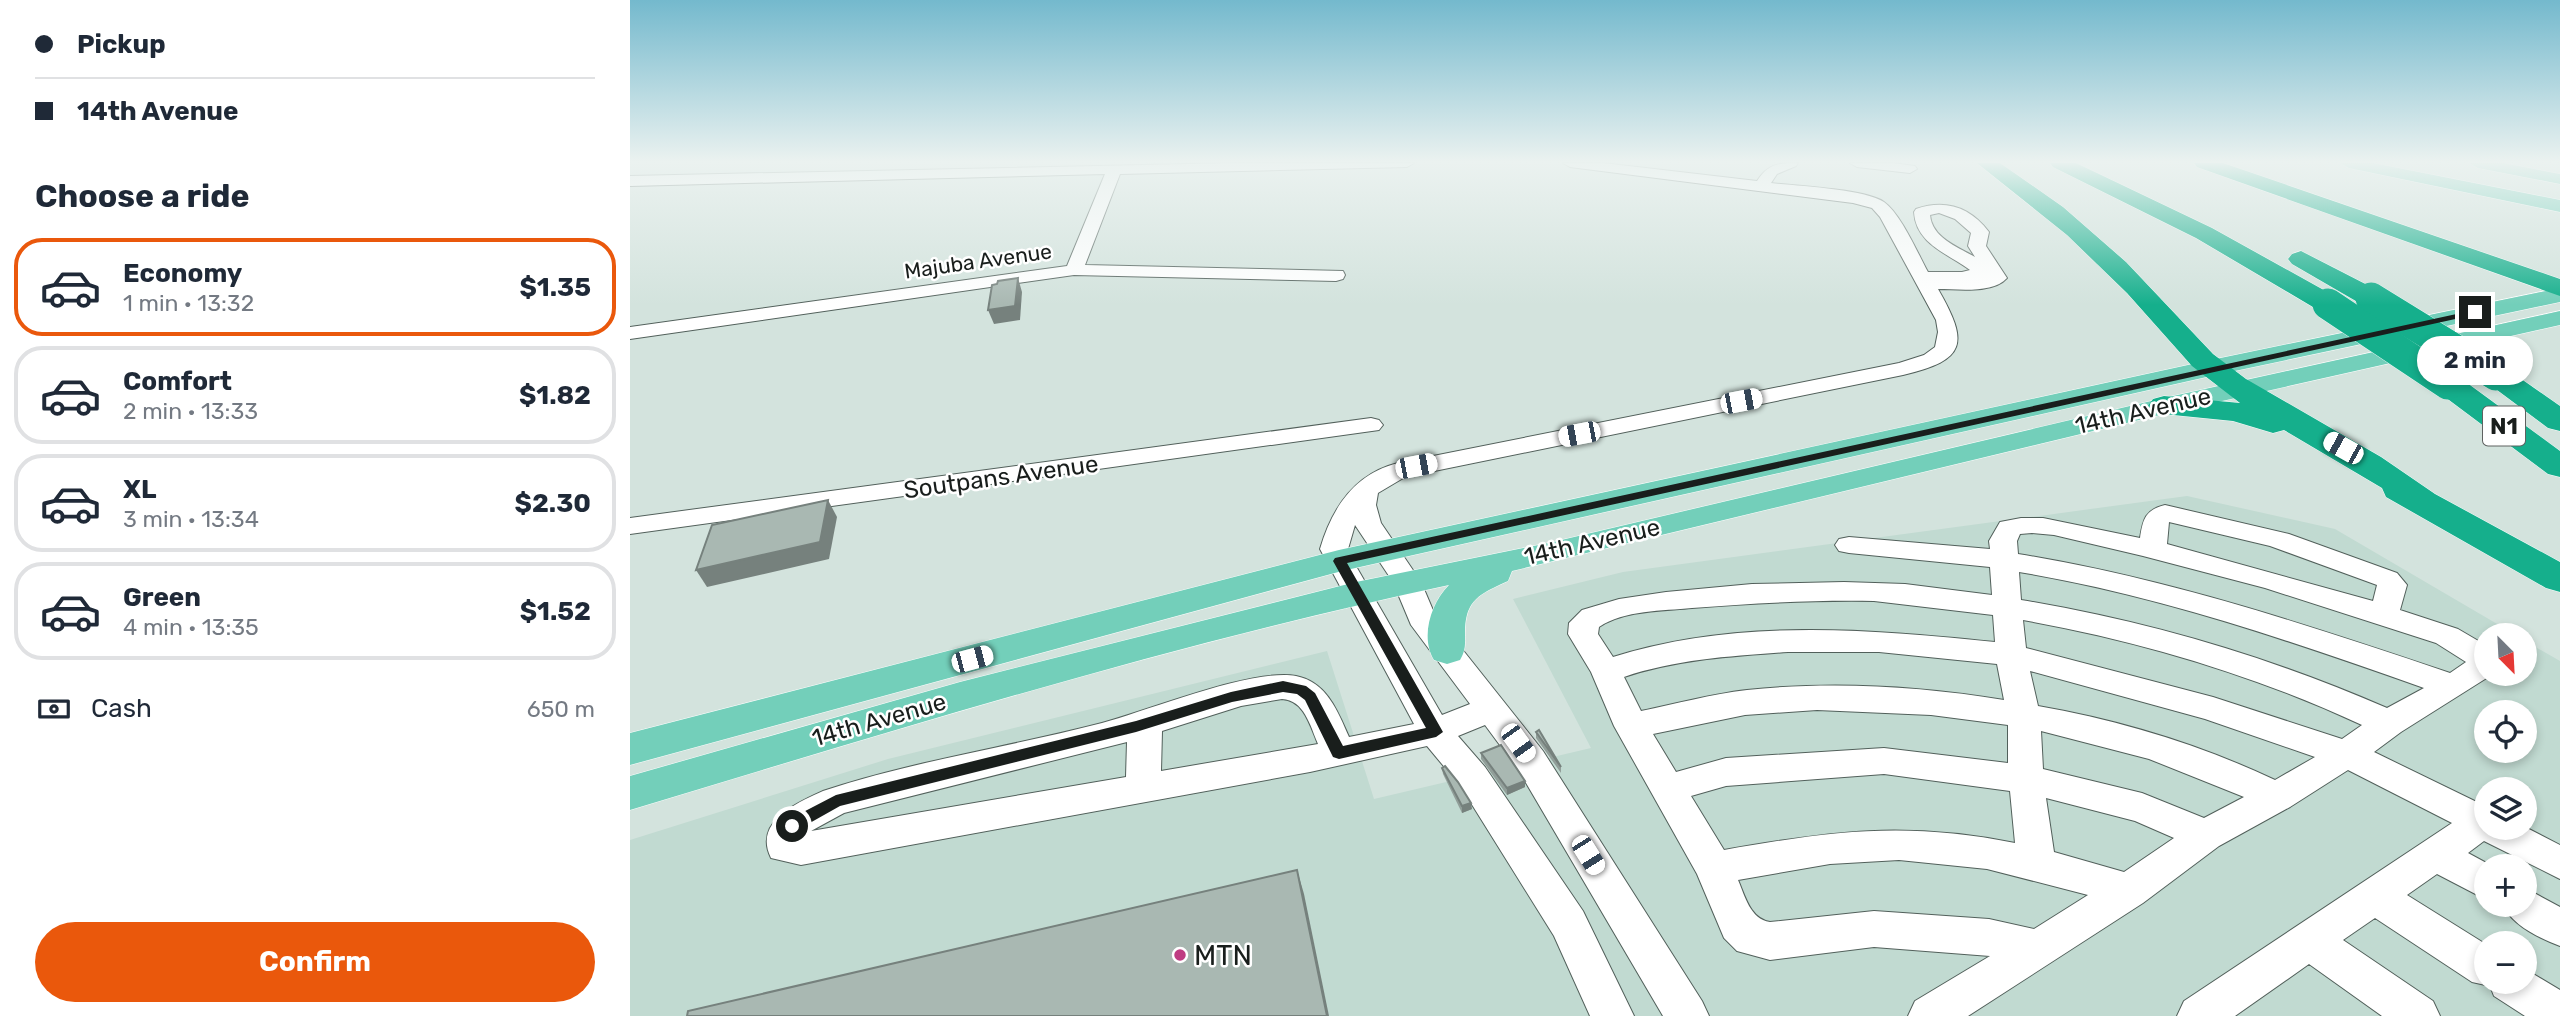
<!DOCTYPE html>
<html lang="en">
<head>
<meta charset="utf-8">
<style>
  body { margin:0; font-family:Rubik,sans-serif; background:#f2f2f3; color:#1f2937; height:100vh; display:flex; flex-direction:column; font-size:26px; white-space:nowrap }
  * { box-sizing:border-box; margin:0 }
  p { font-size:23px; color:#747a83 }
  .icon { flex:none; width:38px; height:38px; fill:none; stroke:currentColor; stroke-width:2; stroke-linecap:round; stroke-linejoin:round }
  .map { position:relative; flex:1; overflow:hidden }
  .panel { display:flex; flex-direction:column; background:#fff; width:630px }
  .panel>* { flex:none }
  .guide { display:grid; align-content:center; height:154px; padding:0 35px; background:#fff }
  .needle { width:46px; rotate:156deg }
  .buttons { position:absolute; left:1844px; top:623px; display:grid; gap:14px }
  .buttons a { display:grid; place-items:center; width:63px; height:63px; border-radius:50%; background:#fff; box-shadow:0 4px 10px #0003; font-size:35px }
  .end { position:absolute; width:32px; height:32px; margin:-16px; border:9px solid #191e1c; background:#fff; box-shadow:0 0 0 4px #fff }
  .from { border-radius:50% }
  .bubble { position:absolute; height:49px; border-radius:24px; background:#fff; box-shadow:0 4px 10px #0003; font-size:23px; font-weight:700; line-height:49px; text-align:center }
  .car { position:absolute; width:21px; height:42px; margin:-21px -10px; border-radius:9px; box-shadow:0 0 5px 2px #0007; background:linear-gradient(#fff 24%,#345 0 40%,#fff 0 76%,#345 0 86%,#fff 0) }
  .guide b { display:flex; align-items:center; gap:24px; height:66px; font-size:26px }
  .guide b+b { border-top:2px solid #e0e1e3 }
  .guide i { width:18px; height:18px; background:#1f2937 }
  ul { padding:0; list-style:none }
  li { display:flex; align-items:center; gap:21px; height:98px; margin:0 14px 10px; padding:0 21px; border:4px solid #e0e1e3; border-radius:28px }
  li div { flex:1 }
  li b { display:block; font-size:26px }
  li em { font-style:normal; font-weight:700 }
  li.current { border-color:#ea580c }
  li>.icon { width:63px; height:63px; stroke-width:1.5 }
  h2 { padding:0 35px; font-size:32px; line-height:84px }
  .pay { display:flex; align-items:center; gap:18px; height:77px; padding:0 35px; font-size:26px }
  .pay p { margin-inline-start:auto }
  .primary-button { display:flex; gap:14px; margin-top:auto; padding:14px 35px }
  .primary-button a { flex:1; height:80px; border-radius:42px; background:#ea580c; color:#fff; font-size:28px; font-weight:700; line-height:80px; text-align:center }
  main { display:flex; flex:1; min-height:0 }
  .map>svg:first-child { display:block }
</style>
</head>
<body>
<main>
<section class="panel">
<div class="guide">
<b><i class="from"></i>Pickup</b>
<b><i></i>14th Avenue</b>
</div>
<h2>Choose a ride</h2>
<ul>
<li class="current"><svg class="icon" aria-label="car" viewBox="0 0 24 24"><path d="M5 17H2v-5l4-1 3-4h7l3 4 3 1v5h-3M9 17h6M6 11h13"/><circle cx="7" cy="17" r="2"/><circle cx="17" cy="17" r="2"/></svg><div><b>Economy</b><p>1 min · 13:32</p></div><em>$1.35</em></li>
<li><svg class="icon" aria-label="car" viewBox="0 0 24 24"><path d="M5 17H2v-5l4-1 3-4h7l3 4 3 1v5h-3M9 17h6M6 11h13"/><circle cx="7" cy="17" r="2"/><circle cx="17" cy="17" r="2"/></svg><div><b>Comfort</b><p>2 min · 13:33</p></div><em>$1.82</em></li>
<li><svg class="icon" aria-label="car" viewBox="0 0 24 24"><path d="M5 17H2v-5l4-1 3-4h7l3 4 3 1v5h-3M9 17h6M6 11h13"/><circle cx="7" cy="17" r="2"/><circle cx="17" cy="17" r="2"/></svg><div><b>XL</b><p>3 min · 13:34</p></div><em>$2.30</em></li>
<li><svg class="icon" aria-label="car" viewBox="0 0 24 24"><path d="M5 17H2v-5l4-1 3-4h7l3 4 3 1v5h-3M9 17h6M6 11h13"/><circle cx="7" cy="17" r="2"/><circle cx="17" cy="17" r="2"/></svg><div><b>Green</b><p>4 min · 13:35</p></div><em>$1.52</em></li>
</ul>
<div class="pay"><svg class="icon" aria-label="cash" viewBox="0 0 24 24"><path d="M3 7h18v10H3z"/><circle cx="12" cy="12" r="2"/></svg>Cash<p>650 m</p></div>
<div class="primary-button"><a>Confirm</a></div>
</section>
<div class="map">
<svg width="1930" height="1016" viewBox="0 0 1930 1016">
  <rect width="100%" height="100%" fill="#d3e3dd"/>
  <path fill="#c1dad1" fill-rule="evenodd" d="M1557,496L1705,529L1886,635H1857V674H1895V641L1930,661V1016H0V840L258,759L697,651L744,799L961,748L883,599L993,572ZM1857,712H1895V751H1857ZM1857,789H1895V828H1857ZM1857,866H1895V905H1857ZM1857,943H1895V982H1857Z"/>
  <g fill="none" stroke-linecap="round" stroke-linejoin="round">
    <g stroke="#52605b" stroke-width="2">
      <g id="minor">
        <path d="M604,163H784L777,167L490,174L455,265L713,271L715,275L713,279L706,281L444,275L0,339V327L437,266L475,174L0,186V176Z"/>
        <path d="M933,163H973L1127,181C1138,164 1148,163 1168,163L1166,166L1147,174L1141,183C1167,186 1235,189 1254,202C1271,214 1288,254 1298,272H1332L1340,270C1317,253 1286,244 1284,212L1286,209C1315,199 1340,207 1359,232L1356,246L1377,278C1363,294 1328,289 1308,289C1339,343 1337,360 1273,375L775,477L748,493L746,505L751,523L791,582L805,615L913,751L1072,1001L1079,1016H1033L889,771L855,725L828,736L855,767L953,911L1004,1016H960L924,936L831,787L797,746L680,772L171,865L141,858C123,822 166,803 193,791C283,761 380,747 472,723C518,711 622,668 666,676C697,682 708,712 719,737L784,724L690,549C702,508 724,474 768,463L1269,363L1294,355L1305,347L1308,332L1306,320L1250,217L1242,208L1223,203L940,167ZM1309,213L1325,219L1341,233L1338,246L1345,257C1328,247 1302,238 1300,215ZM725,525L763,582L781,625L840,704L812,715L723,561L718,549ZM652,699C674,700 680,725 688,744L531,771L532,731L611,706ZM497,742L496,777L181,831L214,813Z"/>
        <path d="M1220,163H1262L1285,166L1287,169L1280,173L1227,167Z"/>
        <path d="M741,418L749,420L753,425L749,430L0,534V518Z"/>
        <path d="M1535,505L1659,534L1767,573L1777,585L1770,610L1828,629L1857,646V674H1863L1771,732L1744,752L1857,807V828L1895,827L1930,845V879L1854,841L1838,853L1862,866H1857V900L1807,874L1777,895L1857,945V982H1895V969L1930,990V1016H1895L1864,996L1860,986L1842,982L1745,918L1713,940L1803,1001L1810,1016H1752L1679,964L1605,1016H1547L1554,1001L1822,823L1718,770L1660,807L1589,846L1513,903L1338,1016H1278L1285,1001L1360,956L1244,947L1140,960L1107,951L1094,938L1067,874L984,726L961,672L938,634L939,623L952,610L989,599L1036,592L1122,584L1214,582L1275,584L1362,595L1360,567L1219,553L1209,551L1205,545L1209,539L1219,537L1360,549L1359,541L1370,522L1391,518H1413L1510,538C1513,519 1515,510 1535,505ZM1539,522L1640,546L1747,585L1743,601L1537,544ZM1402,533L1424,535L1513,556L1635,588L1806,643L1836,662L1820,673C1678,625 1536,578 1388,554L1387,541L1390,534ZM1389,572C1528,595 1661,641 1794,688L1757,708C1640,657 1517,621 1391,600ZM1244,601L1363,615L1365,642C1239,629 1106,618 983,657L968,634L969,627C994,610 1033,611 1062,608C1123,603 1183,600 1244,601ZM1393,620C1511,641 1624,675 1732,725L1712,739L1583,697L1396,648ZM1158,652H1249L1367,664L1374,700C1290,686 1201,681 1117,690C1081,694 1046,704 1011,711L994,677C1047,659 1103,656 1158,652ZM1400,671L1575,719L1685,757L1645,780C1571,745 1489,720 1408,706ZM1187,710L1301,715L1378,725V763L1254,748L1096,758L1046,772L1023,734L1115,715ZM1411,731L1519,759L1614,797L1574,818L1512,793L1413,769ZM1254,774L1380,791L1385,843C1276,821 1201,831 1094,850L1061,796L1096,786ZM1416,798L1505,821L1544,838L1494,872L1424,852ZM1269,860L1357,869L1458,895L1404,929L1359,919L1244,911L1140,922C1120,919 1115,896 1108,880L1200,864Z"/>
        <path d="M1895,888L1930,907V946C1909,938 1882,925 1873,905H1895Z"/>
      </g>
    </g>
    <g stroke="#fff" stroke-width="1">
      <g id="major">
        <path d="M1710,163H1743L1930,200V212L1719,168Z"/>
        <path d="M1839,163H1873L1930,174V184L1848,168Z"/>
        <path d="M1930,288V302L1581,376L712,571L0,765V733L709,550L1581,360Z"/>
        <path d="M1930,311V325L1534,414L882,571L878,581C850,594 835,599 835,633C835,644 836,650 830,660L817,664L804,660C790,637 801,603 819,585C542,644 271,728 0,810V776L330,682L726,582L923,542L1534,398Z"/>
      </g>
    </g>
    <g stroke="#fff" stroke-width="1">
      <g id="highway">
        <path d="M1347,163H1370L1433,207L1496,262L1583,354L1616,379L1751,457L1805,494L1930,562V592L1916,588L1756,497L1752,488L1654,430L1643,433L1603,421L1523,413L1518,406L1523,399L1534,396L1610,403L1562,366L1497,293L1437,235Z"/>
        <path d="M1420,163H1446L1582,228L1708,298L1712,304L1708,310L1698,312L1688,310L1566,238L1423,167Z"/>
        <path d="M1564,163H1593L1930,279V296L1567,167Z"/>
        <path d="M1671,251L1751,292L1754,298L1751,304L1741,306L1731,304L1662,264L1658,259L1662,254Z"/>
        <path d="M1866,366L1877,369L1930,406V431L1918,428L1855,381L1851,375L1855,369Z"/>
        <path d="M1818,375L1829,377L1930,451V477L1918,474L1807,391L1803,384L1807,377Z"/>
      </g>
    </g>
    <use href="#minor" fill="#fff" fill-rule="evenodd"/>
    <use href="#major" fill="#73cfba" fill-rule="evenodd"/>
    <use href="#highway" fill="#15af8c" fill-rule="evenodd"/>
    <g stroke="#fff" stroke-width="24" stroke-linecap="butt">
      <path id="highway-bridge-far1" d="M1741,298L1744,300"/>
    </g>
    <g stroke="#fff" stroke-width="32" stroke-linecap="butt">
      <g id="highway-bridge">
        <path d="M1741,298L1866,375"/>
        <path d="M1698,304L1818,384"/>
      </g>
    </g>
    <use href="#highway-bridge-far1" stroke="#15af8c" stroke-width="24"/>
    <use href="#highway-bridge" stroke="#15af8c" stroke-width="31"/>
  </g>
  <g fill="#919e99">
    <path d="M906,732L931,767V773L906,738Z"/>
    <path d="M851,753L895,781V787L877,795L851,759Z"/>
    <path d="M812,768L842,809L832,813L813,774Z"/>
  </g>
  <g fill="#76817d">
    <path d="M388,278L392,292L390,320L364,324L358,310Z"/>
    <path d="M198,500L207,517L199,559L77,587L66,570Z"/>
    <path d="M895,781V787L877,795V788Z"/>
    <path d="M841,803L842,809L832,813V806Z"/>
    <path d="M667,870L674,894L699,1016H697Z"/>
  </g>
  <g fill="#a9b8b2" stroke="#76817d" stroke-width="2">
    <path d="M388,278L385,306L358,310L362,285L367,284L368,281Z"/>
    <path d="M198,500L190,542L66,570L82,525Z"/>
    <path d="M909,730L931,767L906,732Z"/>
    <path d="M871,745L895,781L877,788L851,753Z"/>
    <path d="M815,766L828,782L841,803L832,806L812,768Z"/>
    <path d="M667,870L697,1016H57L58,1011Z"/>
  </g>
  <linearGradient id="sky" x2="0" y2="1"><stop stop-color="#74b9cd"/><stop offset="0.53" stop-color="#ebf2f0"/><stop offset="1" stop-color="#ebf2f0" stop-opacity="0"/></linearGradient>
  <rect width="1930" height="305" fill="url(#sky)"/>
  <path fill="#191e1c" d="M1845,310L1848,314L717,563L813,732L806,737L709,759L703,757L675,700L667,694L653,692L602,702L506,732L210,806L162,833L156,831L154,826L156,821L206,795L506,721L601,692L653,681L676,686L685,693L713,746L796,728L703,561L705,558Z"/>
  <circle fill="#bf3c82" stroke="#fff" stroke-width="2.5" cx="550" cy="955" r="7"/>
  <g text-anchor="middle" dominant-baseline="central" stroke-width="5" stroke-linejoin="round" paint-order="stroke">
    <g font-size="21" fill="#191e1c" stroke="#fff">
      <text transform="translate(348 261) rotate(-8)">Majuba Avenue</text>
    </g>
    <rect fill="#fff" stroke="#5e6260" stroke-width="2" x="1853" y="406.5" width="42" height="39" rx="5"/>
    <g font-size="23" font-weight="bold" fill="#191e1c">
      <text x="1874" y="426">N1</text>
    </g>
    <g font-size="24" fill="#191e1c" stroke="#fff">
      <text transform="translate(1513 411) rotate(-13)">14th Avenue</text>
      <text transform="translate(371 477) rotate(-8)">Soutpans Avenue</text>
      <text transform="translate(962 542) rotate(-13)">14th Avenue</text>
      <text transform="translate(249 720) rotate(-16)">14th Avenue</text>
    </g>
    <g font-size="28" fill="#191e1c" stroke="#fff" text-anchor="start">
      <text x="564" y="955">MTN</text>
    </g>
  </g>
</svg>
<div class="buttons">
<a><svg class="needle" viewBox="-14 -14 28 28"><path d="M0-13l5 13h-10z" fill="#e53935"/><path d="M0 13l5-13h-10z" fill="#747a83"/></svg></a>
<a><svg class="icon" aria-label="locate" viewBox="0 0 24 24"><circle cx="12" cy="12" r="6"/><path d="M12 2v4M12 18v4M2 12h4M18 12h4"/></svg></a>
<a><svg class="icon" aria-label="layers" viewBox="0 0 24 24"><path d="M12 4l9 5-9 5-9-5zM3 14l9 5 9-5"/></svg></a>
<a>+</a>
<a>−</a>
</div>
<i class="end from" style="left:162px;top:826px"></i>
<i class="end" style="left:1845px;top:312px"></i>
<div class="bubble" style="left:1787px;top:336px;width:116px">2 min</div>
<i class="car" style="left:1111px;top:401px;rotate:79deg"></i>
<i class="car" style="left:949px;top:434px;rotate:259deg"></i>
<i class="car" style="left:1713px;top:448px;rotate:299deg"></i>
<i class="car" style="left:786px;top:466px;rotate:79deg"></i>
<i class="car" style="left:342px;top:659px;rotate:75deg"></i>
<i class="car" style="left:888px;top:743px;rotate:144deg"></i>
<i class="car" style="left:958px;top:855px;rotate:148deg"></i>
</div>
</main>
</body>
</html>
